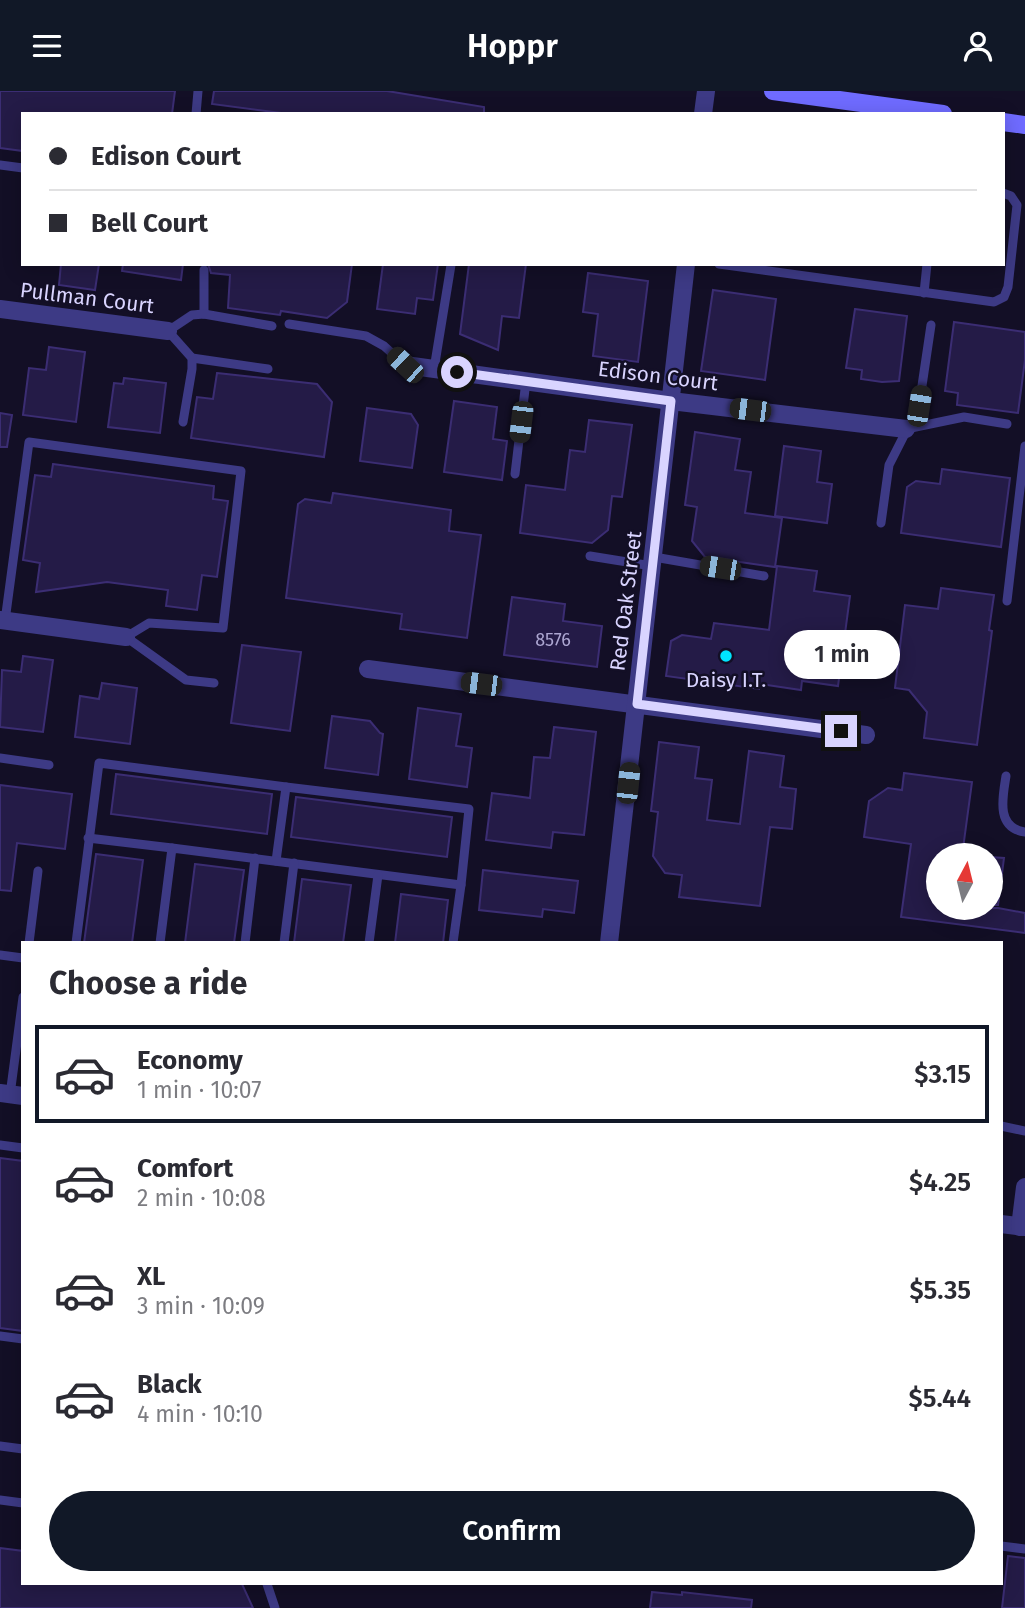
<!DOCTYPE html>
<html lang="en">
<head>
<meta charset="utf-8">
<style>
  body { margin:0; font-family:"Fira Sans",sans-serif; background:#f2f2f3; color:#2b2b33; height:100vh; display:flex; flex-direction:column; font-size:26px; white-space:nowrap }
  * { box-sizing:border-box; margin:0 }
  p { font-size:23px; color:#7c7c81 }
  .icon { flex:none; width:38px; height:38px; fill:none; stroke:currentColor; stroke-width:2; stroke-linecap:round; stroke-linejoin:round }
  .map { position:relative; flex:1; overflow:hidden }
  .details { position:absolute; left:21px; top:850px; width:982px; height:644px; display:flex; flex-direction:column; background:#fff; border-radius:0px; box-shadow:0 4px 18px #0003 }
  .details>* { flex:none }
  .guide { position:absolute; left:21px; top:21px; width:984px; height:154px; border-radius:0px; box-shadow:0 4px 18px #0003; display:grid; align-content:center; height:154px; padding:0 28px; background:#fff }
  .needle { width:46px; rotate:7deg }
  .controls { position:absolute; left:926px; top:752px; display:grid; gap:14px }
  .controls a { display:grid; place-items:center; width:77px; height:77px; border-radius:50%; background:#fff; box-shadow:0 4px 18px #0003; font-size:35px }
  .end { position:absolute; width:32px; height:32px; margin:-16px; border:9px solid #d9d4ff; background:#111; box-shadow:0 0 0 4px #111 }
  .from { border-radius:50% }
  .bubble { position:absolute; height:49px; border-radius:24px; background:#fff; box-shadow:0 4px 18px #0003; font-size:23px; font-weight:600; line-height:49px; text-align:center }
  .car { position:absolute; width:21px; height:42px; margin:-21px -10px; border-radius:9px; box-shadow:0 0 5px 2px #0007; background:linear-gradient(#222 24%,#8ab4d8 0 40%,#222 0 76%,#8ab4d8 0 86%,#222 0) }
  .guide b { display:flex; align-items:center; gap:24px; height:66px; font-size:26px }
  .guide b+b { border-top:2px solid #e1e1e2 }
  .guide i { width:18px; height:18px; background:#2b2b33 }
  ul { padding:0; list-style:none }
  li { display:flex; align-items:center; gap:21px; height:98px; margin:0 14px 10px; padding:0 14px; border:4px solid transparent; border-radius:0px }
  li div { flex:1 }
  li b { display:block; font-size:26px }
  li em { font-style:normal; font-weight:600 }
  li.active { border-color:#111827 }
  li>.icon { width:63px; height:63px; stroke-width:1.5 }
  h2 { padding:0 28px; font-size:32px; line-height:84px }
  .cta { display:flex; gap:14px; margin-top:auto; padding:14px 28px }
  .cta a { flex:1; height:80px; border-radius:42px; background:#111827; color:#fff; font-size:28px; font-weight:600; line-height:80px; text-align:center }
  header { display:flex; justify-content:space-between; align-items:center; height:91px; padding:0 28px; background:#111827; color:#fff; font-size:32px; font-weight:600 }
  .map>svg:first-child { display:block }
</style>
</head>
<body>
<header><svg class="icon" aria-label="menu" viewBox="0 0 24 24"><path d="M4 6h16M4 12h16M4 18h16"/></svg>Hoppr<svg class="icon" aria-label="person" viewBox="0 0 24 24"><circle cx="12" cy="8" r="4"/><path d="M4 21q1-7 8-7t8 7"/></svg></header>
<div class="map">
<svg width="1025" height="1517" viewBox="0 0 1025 1517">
  <rect width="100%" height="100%" fill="#130f26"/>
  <g fill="#241b47" stroke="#3b2d73" stroke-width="2">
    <path d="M0,0H175L172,23H23V60L0,57Z"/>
    <path d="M214,0H387L484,16V23H289L212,13Z"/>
    <path d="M61,173H99L95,199L59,194Z"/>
    <path d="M123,173H183L181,189L122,180Z"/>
    <path d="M208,173H352L347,211L327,227L281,220L280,224L228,217L230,184L211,182Z"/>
    <path d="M383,173H438L433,209L417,207L415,223L377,218Z"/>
    <path d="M469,173H526L519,227L502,225L498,259L460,243Z"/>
    <path d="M588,182L648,190L638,271L593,265L598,223L583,221Z"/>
    <path d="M713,199L776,208L765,289L701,280Z"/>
    <path d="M855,218L907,225L899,290L882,291L861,288L862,279L846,277Z"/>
    <path d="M954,231L1025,241V269L1018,322L957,314L958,302L945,300Z"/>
    <path d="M49,256L85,261L76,331L23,324L29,277L46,279Z"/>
    <path d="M217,282L317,293L332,311L324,366L191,347L197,306L213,308Z"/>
    <path d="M124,287L166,292L160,342L108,336L114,292L123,293Z"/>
    <path d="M454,310L497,316L493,348L507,350L502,389L444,381Z"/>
    <path d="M367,317L411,323L418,334L412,377L360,370Z"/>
    <path d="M0,322L12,324L7,356H0Z"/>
    <path d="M589,329L632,334L622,406L612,405L608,439L592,452L520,442L526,394L565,399L570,359L585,361Z"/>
    <path d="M695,341L740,348L735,379L751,381L745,422L782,427L775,476L705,466L692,450L697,416L685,414Z"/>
    <path d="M784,355L821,360L817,391L832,393L827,432L775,425Z"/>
    <path d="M53,373L214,395L213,408L228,410L217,486L202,484L197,519L166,515L168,499L107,491L36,501L40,472L23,469L35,384L51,386Z"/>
    <path d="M942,378L1010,387L1001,456L901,442L907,396L916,390L940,393Z"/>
    <path d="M333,402L451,419L449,440L481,444L467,547L400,538L402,523L286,507L298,413L305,408L331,412Z"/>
    <path d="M777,475L817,480L814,500L850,505L838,595L802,590L801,599L760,593L759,598L666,585L671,550L682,544L711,548L714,532L769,539Z"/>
    <path d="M941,497L994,504L989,539L992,540L977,654L924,647L927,621L909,599L895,597L905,514L938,518Z"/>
    <path d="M512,506L565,513L563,530L602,535L597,576L504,564Z"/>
    <path d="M242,554L301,561L290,640L231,632Z"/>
    <path d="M23,565L53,569L43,641L0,636L2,579L21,581Z"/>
    <path d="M102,592L137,597L130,653L75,646L80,605L99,608Z"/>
    <path d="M418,617L461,623L456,655L472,657L467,696L409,688Z"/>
    <path d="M332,625L370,630L380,642L383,643L378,684L325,677Z"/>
    <path d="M554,636L596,641L584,744L553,741L551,757L486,749L492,702L530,707L534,666L550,667Z"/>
    <path d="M659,651L699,656L695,687L712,689L707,729L740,733L749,660L784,665L780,696L796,698L792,738L770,736L760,815L679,806L682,784L665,782L653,765L658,721L651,720Z"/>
    <path d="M904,682L972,691L962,765H938V817H998L1025,822V842L901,826L911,753L864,746L869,710L888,697L902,699Z"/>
    <path d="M116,683L272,703L267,743L111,723Z"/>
    <path d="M0,694L72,703L65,758L17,752L11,800L0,799Z"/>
    <path d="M296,706L452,726L447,766L291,746Z"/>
    <path d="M96,763L143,769L132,852H84Z"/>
    <path d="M990,766L1004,767L998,814H990Z"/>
    <path d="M195,773L244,779L234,852H185Z"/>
    <path d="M483,779L578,790L574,822L543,818L542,826L479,819Z"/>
    <path d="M302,788L351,794L343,852H294Z"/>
    <path d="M401,803L448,809L443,852H395Z"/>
    <path d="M0,1067L23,1070V1240L0,1237Z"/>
    <path d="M0,1457L23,1460V1493H242L253,1517H0Z"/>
    <path d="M1008,1465L1025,1467V1517H1002Z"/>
    <path d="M652,1501L682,1504V1501L752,1509L751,1517H650Z"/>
  </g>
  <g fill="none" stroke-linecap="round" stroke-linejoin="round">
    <g stroke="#3d3a85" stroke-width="9">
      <path d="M196,23L198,0"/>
      <path d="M0,74L23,77"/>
      <path d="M719,173L994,211L1004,206L1008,196L1017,114L1011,105L1003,102"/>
      <path d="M924,202L927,173"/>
      <path d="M204,223V179"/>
      <path d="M289,233L366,245L384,255L405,274"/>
      <path d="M192,267L268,278"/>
      <path d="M434,278L451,174"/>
      <path d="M183,331L192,278V267L168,240L192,224L204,223L272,235"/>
      <path d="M906,338L964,326L1007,333"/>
      <path d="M515,383L526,290"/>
      <path d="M881,432L889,374L919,315L931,234"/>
      <path d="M590,465L652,475"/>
      <path d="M654,466L764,485"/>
      <path d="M1007,510L1025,355"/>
      <path d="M5,530L29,351L241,380L223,537L149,532L126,546L186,589L214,592"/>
      <path d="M0,667L49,674"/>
      <path d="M1006,685C1003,705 995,737 1025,741"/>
      <path d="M286,696L469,718L461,794"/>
      <path d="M88,747L172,757"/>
      <path d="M29,852L38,780"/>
      <path d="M76,852L99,672L286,696L276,770"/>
      <path d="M160,852L172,757L461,794L453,852"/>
      <path d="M245,852L255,767"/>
      <path d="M284,852L294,772"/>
      <path d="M369,852L378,784"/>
      <path d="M0,864L23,867"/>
      <path d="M10,1004L23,906"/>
      <path d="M1001,1035L1025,1040"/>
      <path d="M0,1054L23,1057"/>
      <path d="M0,1245L23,1248"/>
      <path d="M0,1355L23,1358"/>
      <path d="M0,1409L23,1412"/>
      <path d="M1001,1455L1025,1458"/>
      <path d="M267,1493L275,1517"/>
    </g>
    <g stroke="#3d3a85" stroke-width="18">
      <path d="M703,23L706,0"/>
      <path d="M0,218L168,240"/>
      <path d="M405,274L671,310L906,338"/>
      <path d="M0,529L126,546"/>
      <path d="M368,578L866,644"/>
      <path d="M609,852L686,173"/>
      <path d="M0,1002L23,1005"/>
      <path d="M1001,1133L1025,1136"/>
      <path d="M1020,1136L1025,1096"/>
    </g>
    <g stroke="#6f6bff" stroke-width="18">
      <path d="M773,0L943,23"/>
      <path d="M1003,31L1025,34"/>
    </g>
  </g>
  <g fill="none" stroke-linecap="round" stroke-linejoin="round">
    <path stroke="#d9d4ff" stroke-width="9" d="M457,281L671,310L637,613L841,640"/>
  </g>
  <circle fill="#00e5ff" stroke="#130f26" stroke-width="2.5" cx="726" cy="565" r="7"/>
  <g text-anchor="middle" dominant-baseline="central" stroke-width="5" stroke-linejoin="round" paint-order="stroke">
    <g font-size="18" fill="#aca6d1">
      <text x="553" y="549">8576</text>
    </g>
    <g font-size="21" fill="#d9d4ff" stroke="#130f26">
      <text transform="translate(87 207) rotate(7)">Pullman Court</text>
      <text transform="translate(658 285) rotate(7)">Edison Court</text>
      <text transform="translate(626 510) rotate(-83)">Red Oak Street</text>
    </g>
    <g font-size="21" fill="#d9d4ff" stroke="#130f26">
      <text x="726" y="589">Daisy I.T.</text>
    </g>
  </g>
</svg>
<div class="controls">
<a><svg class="needle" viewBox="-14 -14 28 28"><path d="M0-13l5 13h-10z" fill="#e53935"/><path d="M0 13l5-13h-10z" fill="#7c7c81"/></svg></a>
</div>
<i class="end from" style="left:457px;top:281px"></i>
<i class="end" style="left:841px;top:640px"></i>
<div class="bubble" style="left:784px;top:539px;width:116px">1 min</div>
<i class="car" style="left:405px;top:274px;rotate:313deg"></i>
<i class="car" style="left:919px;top:315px;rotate:9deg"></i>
<i class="car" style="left:750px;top:319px;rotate:277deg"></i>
<i class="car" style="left:521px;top:331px;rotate:187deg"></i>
<i class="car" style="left:720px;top:477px;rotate:279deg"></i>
<i class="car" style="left:481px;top:593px;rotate:277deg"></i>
<i class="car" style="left:628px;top:692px;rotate:6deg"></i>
<div class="guide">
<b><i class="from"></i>Edison Court</b>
<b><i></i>Bell Court</b>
</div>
<section class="details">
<h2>Choose a ride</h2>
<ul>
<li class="active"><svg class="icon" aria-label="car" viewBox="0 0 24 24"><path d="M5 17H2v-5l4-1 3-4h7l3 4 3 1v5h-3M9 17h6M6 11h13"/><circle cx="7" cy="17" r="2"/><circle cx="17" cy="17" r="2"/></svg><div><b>Economy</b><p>1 min · 10:07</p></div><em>$3.15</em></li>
<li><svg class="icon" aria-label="car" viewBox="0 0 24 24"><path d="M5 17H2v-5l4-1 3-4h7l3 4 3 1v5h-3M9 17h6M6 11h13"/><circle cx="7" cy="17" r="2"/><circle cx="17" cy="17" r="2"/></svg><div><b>Comfort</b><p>2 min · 10:08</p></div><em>$4.25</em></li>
<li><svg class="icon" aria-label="car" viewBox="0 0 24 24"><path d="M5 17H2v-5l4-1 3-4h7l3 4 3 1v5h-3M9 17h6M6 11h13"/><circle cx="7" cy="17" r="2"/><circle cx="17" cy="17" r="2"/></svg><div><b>XL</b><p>3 min · 10:09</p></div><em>$5.35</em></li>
<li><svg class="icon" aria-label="car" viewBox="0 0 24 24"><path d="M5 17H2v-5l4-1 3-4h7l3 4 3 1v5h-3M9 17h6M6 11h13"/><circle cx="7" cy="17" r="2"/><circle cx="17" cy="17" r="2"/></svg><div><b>Black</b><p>4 min · 10:10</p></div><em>$5.44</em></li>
</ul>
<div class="cta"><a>Confirm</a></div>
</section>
</div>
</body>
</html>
